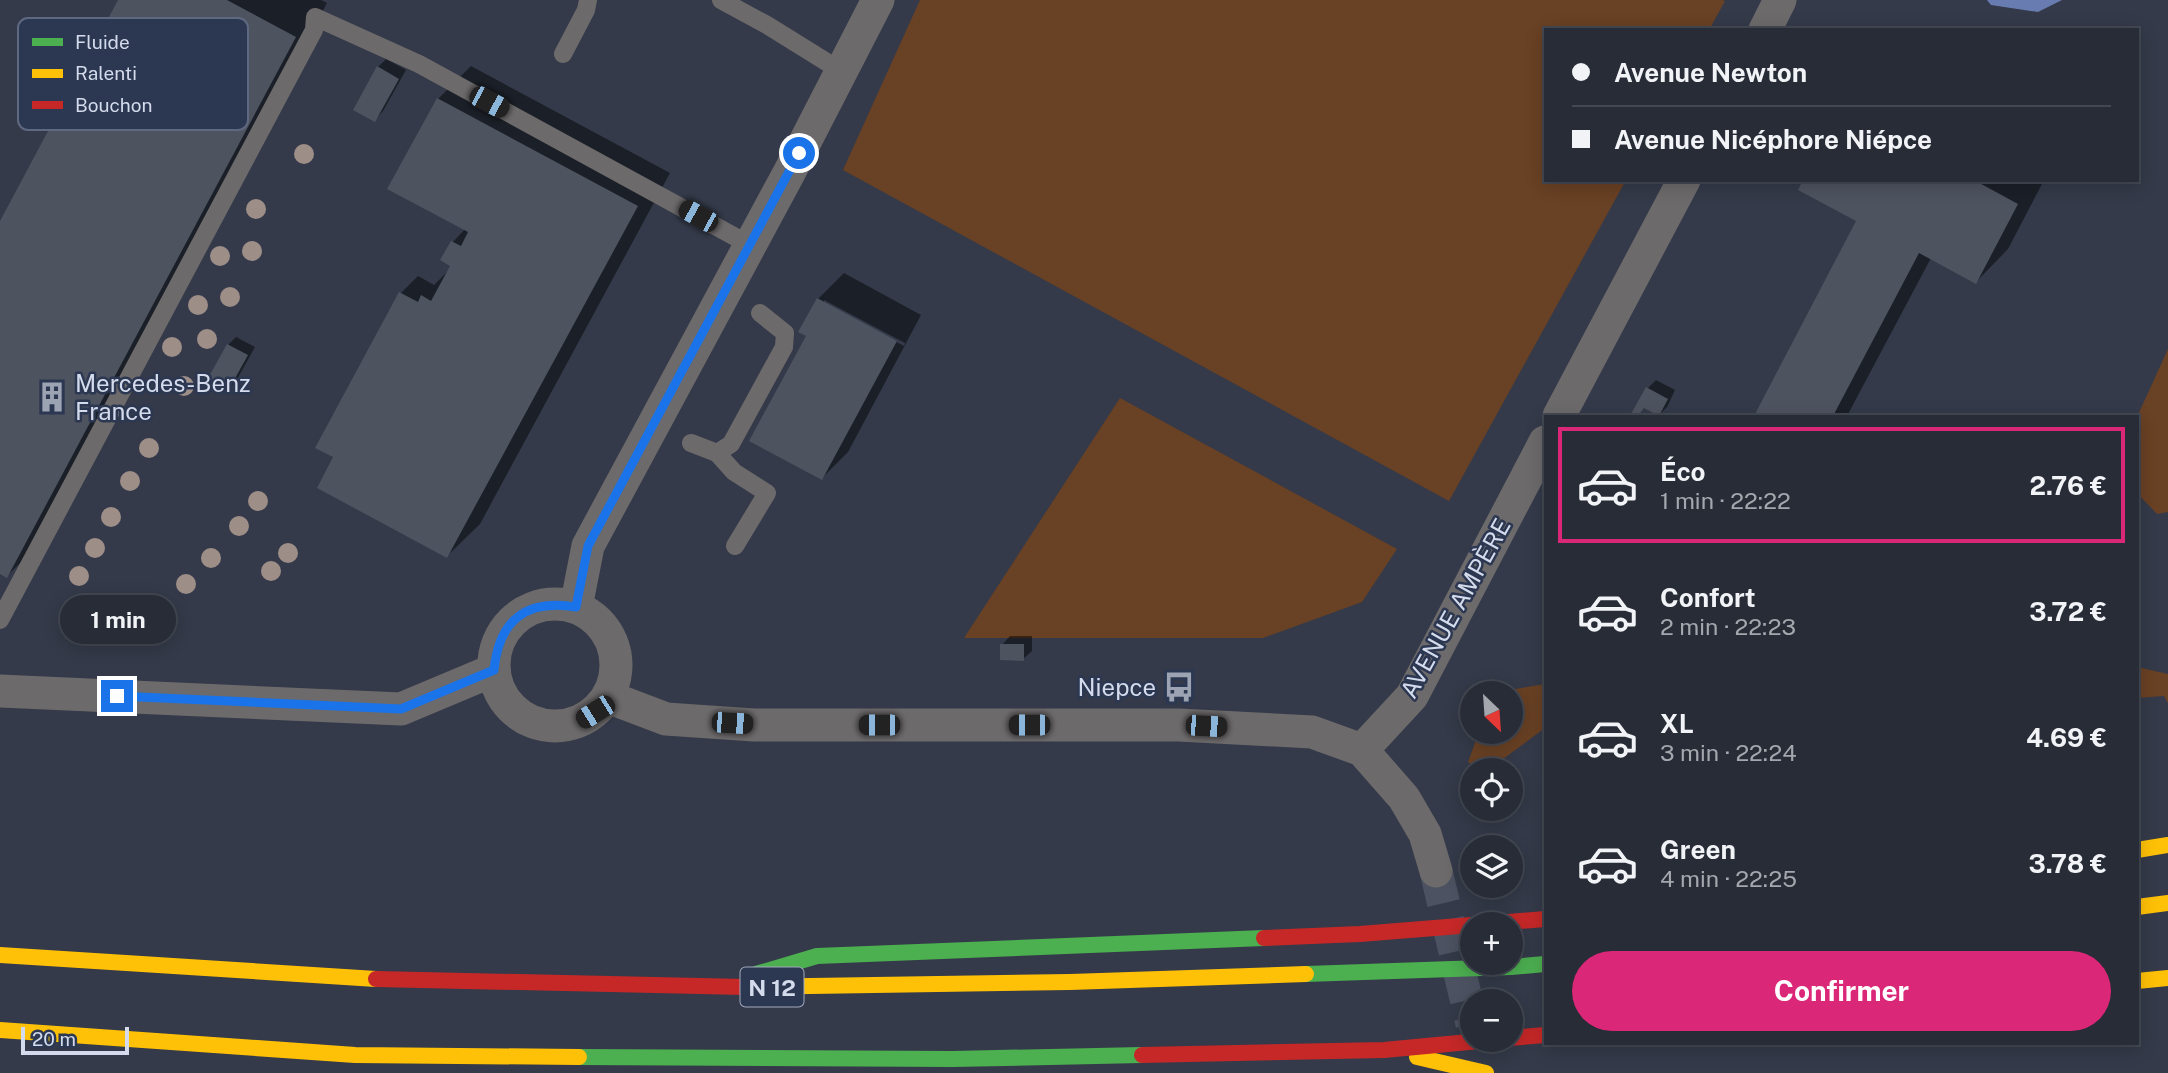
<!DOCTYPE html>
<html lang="fr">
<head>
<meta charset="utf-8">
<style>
  body { margin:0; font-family:"Public Sans",sans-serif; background:#333842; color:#f1f3f6; height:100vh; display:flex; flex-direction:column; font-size:26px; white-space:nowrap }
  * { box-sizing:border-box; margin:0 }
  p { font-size:23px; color:#a4a7ad }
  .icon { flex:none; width:38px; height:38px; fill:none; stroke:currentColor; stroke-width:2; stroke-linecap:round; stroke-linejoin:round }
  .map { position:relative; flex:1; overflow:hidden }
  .panel { position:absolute; left:1544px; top:415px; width:595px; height:630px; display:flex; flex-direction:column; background:#272c37; border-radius:0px; box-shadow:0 4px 18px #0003,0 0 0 2px #434852 }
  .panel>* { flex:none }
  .guide { position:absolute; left:1544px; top:28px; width:595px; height:154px; border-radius:0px; box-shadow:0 4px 18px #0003,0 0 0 2px #434852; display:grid; align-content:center; height:154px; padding:0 28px; background:#272c37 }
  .needle { width:46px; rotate:155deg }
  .fabs { position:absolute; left:1460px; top:681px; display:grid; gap:14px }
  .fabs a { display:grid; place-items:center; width:63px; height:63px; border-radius:50%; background:#272c37; box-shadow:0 4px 18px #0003,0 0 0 2px #434852; font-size:35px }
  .scale { position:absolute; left:21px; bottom:18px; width:108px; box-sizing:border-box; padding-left:7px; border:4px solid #d4dbec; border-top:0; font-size:19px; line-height:24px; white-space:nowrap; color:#d4dbec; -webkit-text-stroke:5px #2c3751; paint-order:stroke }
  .end { position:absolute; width:32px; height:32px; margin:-16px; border:9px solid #1a73e8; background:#fff; box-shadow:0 0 0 4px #fff }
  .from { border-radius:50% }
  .bubble { position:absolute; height:49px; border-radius:24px; background:#272c37; box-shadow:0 4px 18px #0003,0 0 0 2px #434852; font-size:23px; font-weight:700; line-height:49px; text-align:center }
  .car { position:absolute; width:21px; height:42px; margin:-21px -10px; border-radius:9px; box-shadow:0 0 5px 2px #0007; background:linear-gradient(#222 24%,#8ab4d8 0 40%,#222 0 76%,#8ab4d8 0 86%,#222 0) }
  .guide b { display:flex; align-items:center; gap:24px; height:66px; font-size:26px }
  .guide b+b { border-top:2px solid #434852 }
  .guide i { width:18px; height:18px; background:#f1f3f6 }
  ul { padding:12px 0 0; list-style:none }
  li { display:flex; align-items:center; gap:21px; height:116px; margin:0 14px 10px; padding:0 14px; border:4px solid transparent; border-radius:0px }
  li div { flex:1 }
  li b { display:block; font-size:26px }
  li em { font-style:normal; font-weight:700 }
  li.on { border-color:#db2777 }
  li>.icon { width:63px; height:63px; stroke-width:1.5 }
  .button { display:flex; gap:14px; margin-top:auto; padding:14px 28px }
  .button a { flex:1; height:80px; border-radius:42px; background:#db2777; color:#fff; font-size:28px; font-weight:700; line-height:80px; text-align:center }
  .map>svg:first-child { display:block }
</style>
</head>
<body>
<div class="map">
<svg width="2168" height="1073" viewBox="0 0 2168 1073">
  <rect width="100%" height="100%" fill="#343a49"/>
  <g fill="#694124">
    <path d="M920,0H1722L1725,1L1709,30H1545V180H1626L1449,501L843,170Z"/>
    <path d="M2168,349V512L2157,514L2137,493V417Z"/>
    <path d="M1120,398L1397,549L1362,602L1263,638H964Z"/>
    <path d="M2137,667L2168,674V703L2164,696L2137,698Z"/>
    <path d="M1545,684V728L1488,770H1480L1468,762L1479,732H1510V693H1492Z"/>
  </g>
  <path fill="#687cb1" d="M1987,0H2062L2038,12L1991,5Z"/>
  <g fill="#0007" fill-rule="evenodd">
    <path d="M120,0H321L327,3L40,543L7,576L0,572V224Z"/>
    <path d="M386,59L406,70L383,111L375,120L378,67Z"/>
    <path d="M471,66L670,173L480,524L447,556L336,456L401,293L418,276L434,285L451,268L453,265L443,260L453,242L465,229L438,99Z"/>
    <path d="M1805,180H2044L2008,249L1976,282L1931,258L1847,416H1756L1858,221Z"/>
    <path d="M844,273L921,315L848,452L822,478L818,299ZM824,300L905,343L904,346L824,304Z"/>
    <path d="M236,337L255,347L236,381L228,389V345Z"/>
    <path d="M1656,380L1675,390L1667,407L1659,415L1645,407L1637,415L1647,389Z"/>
    <path d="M1010,636H1032V651L1023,659L1002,645Z"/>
  </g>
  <g fill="#4e5360">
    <path d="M118,0H227L296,37L7,578L0,574V221Z"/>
    <path d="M377,66L399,79L375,122L353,110Z"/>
    <path d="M437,98L638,206L447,558L317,488L333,457L315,448L399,292L418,302L421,295L431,301L450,266L440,260L451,241L461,246L468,232L387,189Z"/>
    <path d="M1803,180H1974L2018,204L1976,284L1919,253L1833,416H1754L1856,221L1798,190Z"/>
    <path d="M817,298L897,341L822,480L749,441L806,336L798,332Z"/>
    <path d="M227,344L248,355L228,391L207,380Z"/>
    <path d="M1646,387L1668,399L1659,416L1644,408L1638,416L1631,414Z"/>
    <path d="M1000,644H1024V661L1000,660Z"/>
  </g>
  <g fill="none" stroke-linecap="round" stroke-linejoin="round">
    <path stroke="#4c5261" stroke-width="33" stroke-dasharray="33 17" stroke-linecap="butt" d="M1436,871L1472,1024"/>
    <g stroke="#6d6a6b" stroke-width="18">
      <path d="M721,0L767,25L841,71"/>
      <path d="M563,54L586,10L588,0"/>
      <path d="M691,443L717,453L731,444L784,347L785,333L760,313"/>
      <path d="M717,453L734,472L767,493L735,546"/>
      <path d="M0,620L314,30L315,17L419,64L750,245"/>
    </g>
    <g stroke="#6d6a6b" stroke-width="33">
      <path d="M1765,30L1780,0"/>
      <path d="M1559,416L1684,180"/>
      <circle cx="555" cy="665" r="61"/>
      <path d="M576,607L588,546L789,173L878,0"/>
      <path d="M0,691L401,709L494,670"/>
      <path d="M608,697L666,719L754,725H1179L1312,732L1362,750L1404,798L1425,834L1436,871"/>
      <path d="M1362,750L1412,696L1545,442"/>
    </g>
    <g stroke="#4caf50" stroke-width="16">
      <path d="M756,974L817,956L1264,938"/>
      <path d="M1306,974L1511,967L1545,964"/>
      <path d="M579,1057L953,1059L1142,1055"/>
    </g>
    <g stroke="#ffc107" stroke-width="16">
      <path d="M2137,850L2168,845"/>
      <path d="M2137,907L2168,903"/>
      <path d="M0,955L376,979"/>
      <path d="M2137,981L2168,978"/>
      <path d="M745,987L1070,982L1306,974"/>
      <path d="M0,1030L355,1055L579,1057"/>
      <path d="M1417,1057L1486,1073"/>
    </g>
    <g stroke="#c62828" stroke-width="16">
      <path d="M1484,924L1545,919"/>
      <path d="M1264,938L1360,934L1472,925"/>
      <path d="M376,979L745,987"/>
      <path d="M1510,1038L1545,1035"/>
      <path d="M1142,1055L1384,1050L1490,1040"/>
    </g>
  </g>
  <g fill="#9d8e88">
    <circle cx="304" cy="154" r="10"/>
    <circle cx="256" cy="209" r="10"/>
    <circle cx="252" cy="251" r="10"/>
    <circle cx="220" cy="256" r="10"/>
    <circle cx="230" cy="297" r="10"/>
    <circle cx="198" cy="305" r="10"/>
    <circle cx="207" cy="339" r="10"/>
    <circle cx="172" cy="347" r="10"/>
    <circle cx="184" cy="386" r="10"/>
    <circle cx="149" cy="448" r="10"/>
    <circle cx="130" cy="481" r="10"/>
    <circle cx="258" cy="501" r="10"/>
    <circle cx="111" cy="517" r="10"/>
    <circle cx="239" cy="526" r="10"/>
    <circle cx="95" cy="548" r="10"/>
    <circle cx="288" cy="553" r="10"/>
    <circle cx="211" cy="558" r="10"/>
    <circle cx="271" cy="571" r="10"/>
    <circle cx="79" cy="576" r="10"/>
    <circle cx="186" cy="584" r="10"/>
    <circle cx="158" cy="606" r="10"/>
  </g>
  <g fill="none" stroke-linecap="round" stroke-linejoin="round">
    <path stroke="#1a73e8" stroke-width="9" d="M117,696L401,709L494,670C499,620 526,599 576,607L588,546L799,153"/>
  </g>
  <defs>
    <g id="building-bare" transform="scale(2.415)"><path d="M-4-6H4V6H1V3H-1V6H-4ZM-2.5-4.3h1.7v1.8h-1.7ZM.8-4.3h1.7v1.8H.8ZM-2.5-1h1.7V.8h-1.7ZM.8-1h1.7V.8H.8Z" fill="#9ca3b3" stroke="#2c3751" stroke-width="2.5" paint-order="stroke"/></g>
    <g id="bus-bare" transform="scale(2.415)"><path d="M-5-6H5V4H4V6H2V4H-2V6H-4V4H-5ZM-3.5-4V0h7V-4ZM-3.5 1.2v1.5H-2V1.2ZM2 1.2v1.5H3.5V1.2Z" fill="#9ca3b3" stroke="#2c3751" stroke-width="2.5" paint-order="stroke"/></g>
  </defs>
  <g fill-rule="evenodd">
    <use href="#building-bare" x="52" y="397"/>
    <use href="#bus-bare" x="1179" y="687"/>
  </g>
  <g text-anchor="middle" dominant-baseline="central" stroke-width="5" stroke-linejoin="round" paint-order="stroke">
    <rect fill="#2c3751" stroke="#a2aabe" stroke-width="2" x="740.5" y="967.5" width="63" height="39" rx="5"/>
    <g font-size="23" font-weight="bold" fill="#d4dbec">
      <text x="772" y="987">N 12</text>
    </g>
    <g font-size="24" fill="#d4dbec" stroke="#2c3751" text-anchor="start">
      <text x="75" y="383">Mercedes-Benz<tspan x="75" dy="28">France</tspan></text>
      <text x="1156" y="687" text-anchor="end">Niepce</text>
    </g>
    <g font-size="24" fill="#d4dbec" stroke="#2c3751">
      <text transform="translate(1455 608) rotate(-61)">AVENUE AMPÈRE</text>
    </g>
  </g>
  <rect x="18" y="18" width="230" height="112" rx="10" fill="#2c3751" stroke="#5e6880" stroke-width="2"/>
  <rect x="32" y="38" width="31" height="8" fill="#4caf50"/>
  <rect x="32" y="69" width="31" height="9" fill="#ffc107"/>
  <rect x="32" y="101" width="31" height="8" fill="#c62828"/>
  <g font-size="19" fill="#d4dbec">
    <text x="75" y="49">Fluide</text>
    <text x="75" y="80">Ralenti</text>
    <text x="75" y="112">Bouchon</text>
  </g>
</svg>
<div class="fabs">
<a><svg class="needle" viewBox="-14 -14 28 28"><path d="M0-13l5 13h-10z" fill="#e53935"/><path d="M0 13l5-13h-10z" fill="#a4a7ad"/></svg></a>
<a><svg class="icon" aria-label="locate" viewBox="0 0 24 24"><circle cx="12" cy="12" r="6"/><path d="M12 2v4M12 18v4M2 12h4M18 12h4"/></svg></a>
<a><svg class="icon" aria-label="layers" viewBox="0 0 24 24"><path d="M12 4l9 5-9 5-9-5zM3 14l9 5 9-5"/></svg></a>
<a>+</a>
<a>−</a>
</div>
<div class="scale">20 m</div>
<i class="end from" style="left:799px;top:153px"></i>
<i class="end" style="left:117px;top:696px"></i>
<div class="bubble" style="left:60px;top:595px;width:116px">1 min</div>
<i class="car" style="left:489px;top:102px;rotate:118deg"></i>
<i class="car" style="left:698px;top:216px;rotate:299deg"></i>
<i class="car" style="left:595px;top:712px;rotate:238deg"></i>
<i class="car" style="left:732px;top:723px;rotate:93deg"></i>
<i class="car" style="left:879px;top:725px;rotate:270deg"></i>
<i class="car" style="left:1029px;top:725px;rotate:270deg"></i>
<i class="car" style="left:1206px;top:726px;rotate:93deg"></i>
<div class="guide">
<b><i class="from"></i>Avenue Newton</b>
<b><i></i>Avenue Nicéphore Niépce</b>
</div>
<section class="panel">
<ul>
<li class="on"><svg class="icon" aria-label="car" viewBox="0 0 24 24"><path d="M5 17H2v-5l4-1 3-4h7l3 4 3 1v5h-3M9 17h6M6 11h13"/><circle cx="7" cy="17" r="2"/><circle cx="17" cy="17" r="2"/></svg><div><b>Éco</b><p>1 min · 22:22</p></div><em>2.76 €</em></li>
<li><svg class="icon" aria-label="car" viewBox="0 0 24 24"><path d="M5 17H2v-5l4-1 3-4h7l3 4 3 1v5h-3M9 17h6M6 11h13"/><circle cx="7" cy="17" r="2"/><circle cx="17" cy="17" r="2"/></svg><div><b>Confort</b><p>2 min · 22:23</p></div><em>3.72 €</em></li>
<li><svg class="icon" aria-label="car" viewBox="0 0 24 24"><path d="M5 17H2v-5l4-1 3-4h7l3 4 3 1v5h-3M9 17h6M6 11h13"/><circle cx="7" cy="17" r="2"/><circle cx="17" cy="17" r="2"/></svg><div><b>XL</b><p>3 min · 22:24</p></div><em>4.69 €</em></li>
<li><svg class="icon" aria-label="car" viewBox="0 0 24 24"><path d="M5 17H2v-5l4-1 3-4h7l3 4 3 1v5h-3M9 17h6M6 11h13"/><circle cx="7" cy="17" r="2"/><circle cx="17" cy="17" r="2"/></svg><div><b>Green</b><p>4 min · 22:25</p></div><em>3.78 €</em></li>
</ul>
<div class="button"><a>Confirmer</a></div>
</section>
</div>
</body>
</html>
